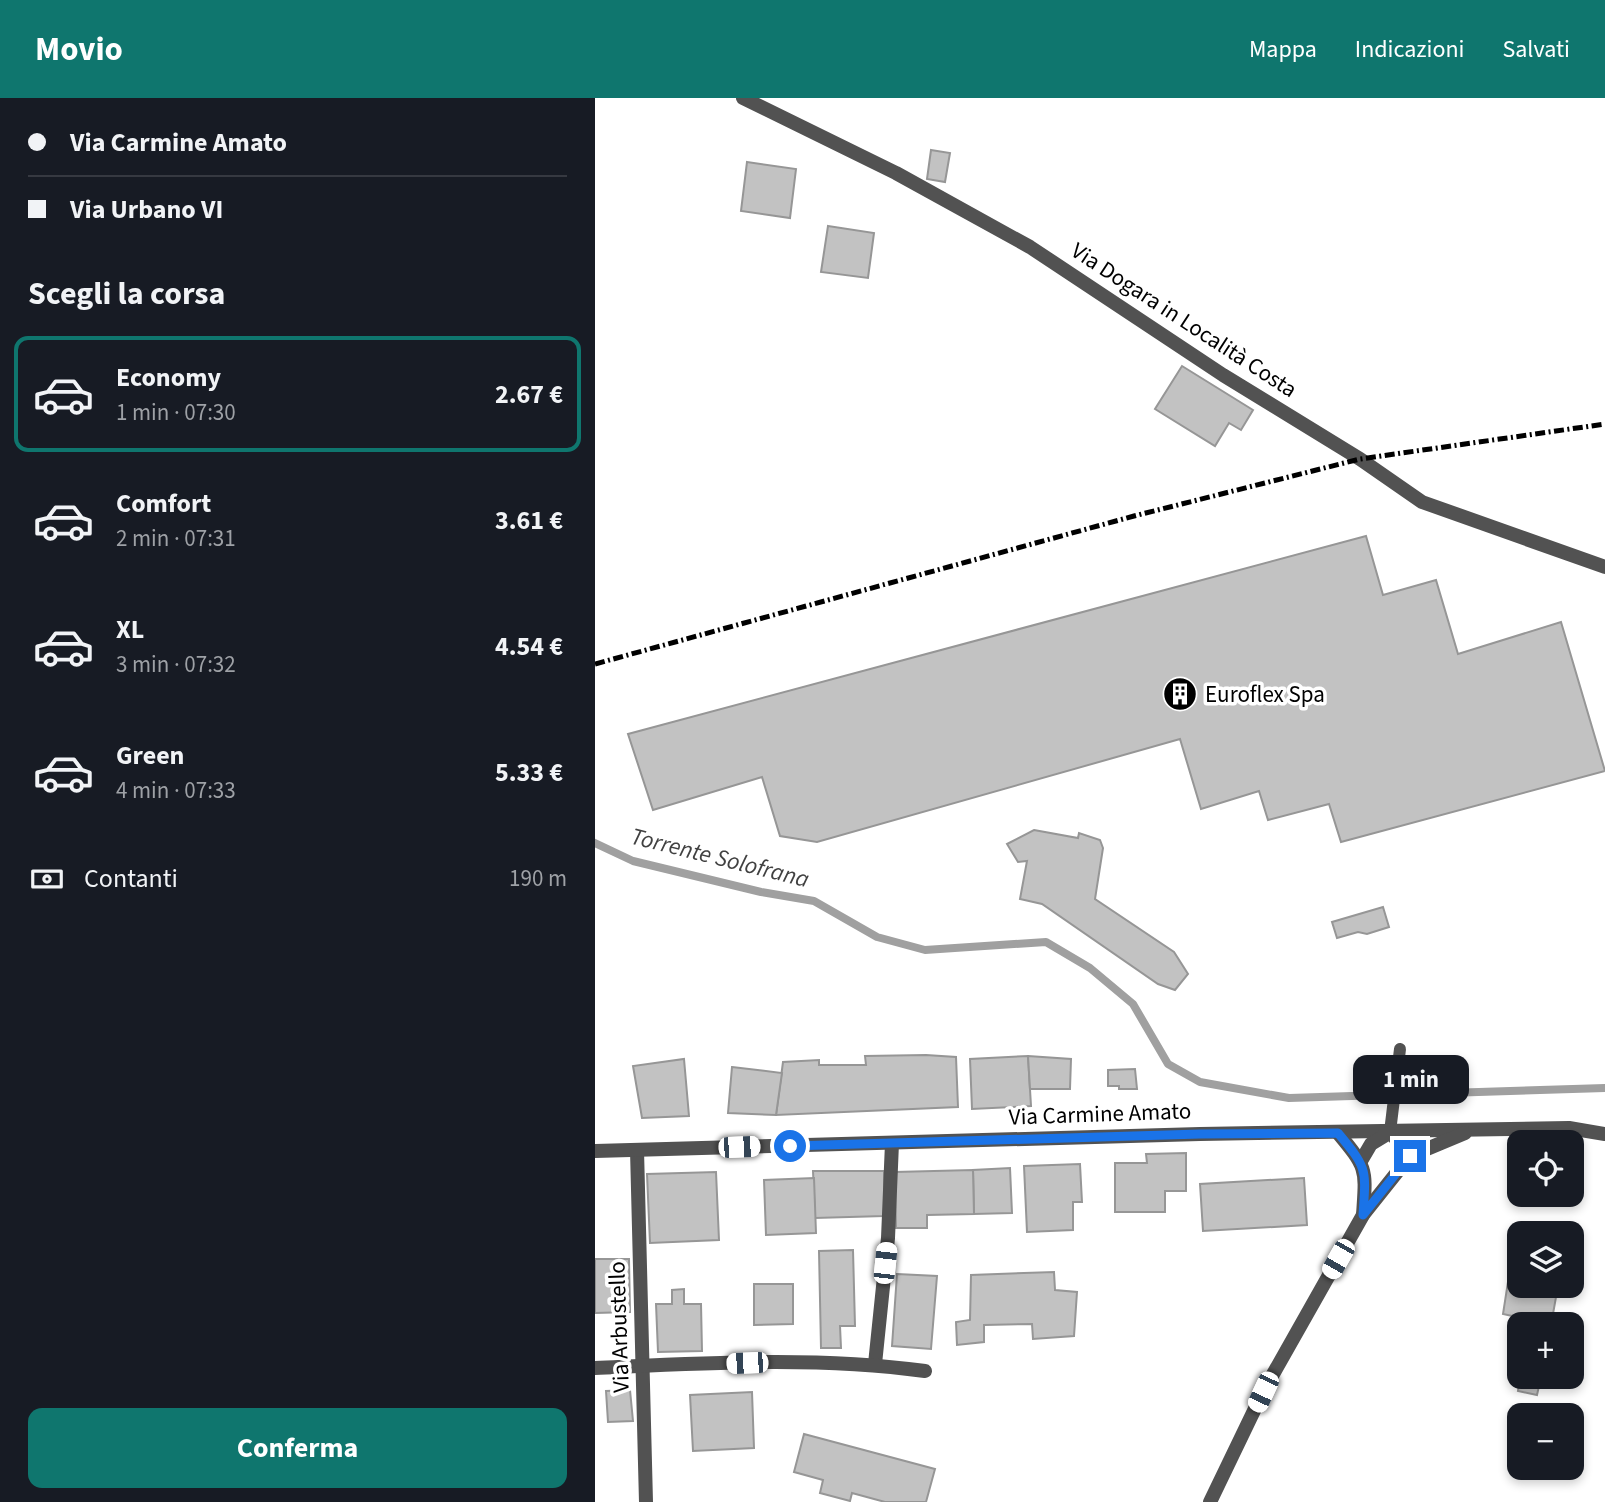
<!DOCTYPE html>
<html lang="it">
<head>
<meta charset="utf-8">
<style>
  body { margin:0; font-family:"Source Sans 3",sans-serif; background:#20242c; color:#f1f3f6; height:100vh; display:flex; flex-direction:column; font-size:26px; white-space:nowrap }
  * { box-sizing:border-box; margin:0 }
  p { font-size:23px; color:#9ea1a6 }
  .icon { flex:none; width:38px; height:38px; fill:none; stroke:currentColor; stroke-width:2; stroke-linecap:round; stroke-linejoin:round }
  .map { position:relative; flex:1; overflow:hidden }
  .side { display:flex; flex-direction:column; background:#171b24; width:595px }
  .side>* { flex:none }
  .banner { display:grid; align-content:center; height:154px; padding:0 28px; background:#171b24 }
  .controls { position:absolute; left:912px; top:1032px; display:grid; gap:14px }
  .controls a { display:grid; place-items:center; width:77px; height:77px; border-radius:14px; background:#171b24; box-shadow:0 4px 10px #0003; font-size:35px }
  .end { position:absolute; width:32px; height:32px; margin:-16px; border:9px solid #1a73e8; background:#fff; box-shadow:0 0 0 4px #fff }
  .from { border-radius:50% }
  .bubble { position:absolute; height:49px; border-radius:14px; background:#171b24; box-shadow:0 4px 10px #0003; font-size:23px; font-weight:700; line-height:49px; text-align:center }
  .car { position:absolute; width:21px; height:42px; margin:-21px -10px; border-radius:9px; box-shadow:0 0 5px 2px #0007; background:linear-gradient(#fff 24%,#345 0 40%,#fff 0 76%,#345 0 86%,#fff 0) }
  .banner b { display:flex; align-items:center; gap:24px; height:66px; font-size:26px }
  .banner b+b { border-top:2px solid #363941 }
  .banner i { width:18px; height:18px; background:#f1f3f6 }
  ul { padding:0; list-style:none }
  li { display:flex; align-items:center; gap:21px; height:116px; margin:0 14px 10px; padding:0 14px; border:4px solid transparent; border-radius:14px }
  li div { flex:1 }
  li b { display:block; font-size:26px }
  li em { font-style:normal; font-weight:700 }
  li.current { border-color:#0f766e }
  li>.icon { width:63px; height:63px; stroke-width:1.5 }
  h2 { padding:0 28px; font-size:32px; line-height:84px }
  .pay { display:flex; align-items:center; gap:18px; height:77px; padding:0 28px; font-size:26px }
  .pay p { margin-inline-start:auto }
  .button { display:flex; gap:14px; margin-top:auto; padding:14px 28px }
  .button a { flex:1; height:80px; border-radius:14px; background:#0f766e; color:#fff; font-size:28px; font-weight:700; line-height:80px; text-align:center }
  header { display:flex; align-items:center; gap:42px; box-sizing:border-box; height:98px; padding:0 35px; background:#0f766e; color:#fff }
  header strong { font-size:33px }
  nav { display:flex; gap:38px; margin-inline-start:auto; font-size:24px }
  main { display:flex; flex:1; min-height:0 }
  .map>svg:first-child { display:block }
</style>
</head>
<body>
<header>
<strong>Movio</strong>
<nav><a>Mappa</a><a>Indicazioni</a><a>Salvati</a></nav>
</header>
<main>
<section class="side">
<div class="banner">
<b><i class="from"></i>Via Carmine Amato</b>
<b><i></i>Via Urbano VI</b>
</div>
<h2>Scegli la corsa</h2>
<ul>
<li class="current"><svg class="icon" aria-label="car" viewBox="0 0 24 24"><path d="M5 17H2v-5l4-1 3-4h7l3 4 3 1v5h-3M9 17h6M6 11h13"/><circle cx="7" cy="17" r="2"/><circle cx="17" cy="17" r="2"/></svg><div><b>Economy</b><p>1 min · 07:30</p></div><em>2.67 €</em></li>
<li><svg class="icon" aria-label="car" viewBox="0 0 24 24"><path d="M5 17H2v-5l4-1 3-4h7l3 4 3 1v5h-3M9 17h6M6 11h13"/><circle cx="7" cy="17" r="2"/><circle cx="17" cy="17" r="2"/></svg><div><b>Comfort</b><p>2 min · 07:31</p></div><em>3.61 €</em></li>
<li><svg class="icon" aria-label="car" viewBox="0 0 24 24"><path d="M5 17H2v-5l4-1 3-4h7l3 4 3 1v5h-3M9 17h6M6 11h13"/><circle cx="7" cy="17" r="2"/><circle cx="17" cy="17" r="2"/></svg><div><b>XL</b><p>3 min · 07:32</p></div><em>4.54 €</em></li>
<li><svg class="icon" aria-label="car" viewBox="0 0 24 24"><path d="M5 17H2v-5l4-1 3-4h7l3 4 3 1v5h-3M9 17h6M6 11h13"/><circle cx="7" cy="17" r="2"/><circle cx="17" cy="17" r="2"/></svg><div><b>Green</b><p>4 min · 07:33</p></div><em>5.33 €</em></li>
</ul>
<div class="pay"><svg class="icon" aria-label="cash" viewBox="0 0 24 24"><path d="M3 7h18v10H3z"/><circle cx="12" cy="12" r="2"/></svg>Contanti<p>190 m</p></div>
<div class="button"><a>Conferma</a></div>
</section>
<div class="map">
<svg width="1010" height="1404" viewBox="0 0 1010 1404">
  <rect width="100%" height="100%" fill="#fff"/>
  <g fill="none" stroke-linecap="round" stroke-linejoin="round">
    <path stroke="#a0a0a0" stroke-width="8" d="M0,745L38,763L166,794L219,803L282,839L330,852L451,844L495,870L538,906L573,966L605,984L694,1000L1010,990"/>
  </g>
  <g fill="#c2c2c2" stroke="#969696" stroke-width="2">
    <path d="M336,52L355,55L350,84L332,81Z"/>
    <path d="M152,64L201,71L195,120L146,113Z"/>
    <path d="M233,128L279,135L273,180L226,174Z"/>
    <path d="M587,268L658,312L646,332L634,325L620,348L560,311Z"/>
    <path d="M771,438L788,497L841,482L863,556L966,524L1010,673L746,744L734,706L673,722L664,693L606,711L585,641L222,744L185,738L167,679L58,712L33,636Z"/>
    <path d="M439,732L483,740L484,735L505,742L508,750L500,801L579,854L593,876L580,892L563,886L447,806L425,801L432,763L423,764L412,746Z"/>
    <path d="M788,809L794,829L772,836L763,834L742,840L737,824Z"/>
    <path d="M331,957L361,959L363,1009L181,1017L188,964L224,962V967H271L270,958Z"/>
    <path d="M433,958L436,1008L377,1011L375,961Z"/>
    <path d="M433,958L476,961L475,991H435Z"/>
    <path d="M89,961L94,1018L47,1020L38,968Z"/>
    <path d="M137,969L187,975L181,1017L133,1015Z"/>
    <path d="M540,971L542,991H524V988H513V972Z"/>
    <path d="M591,1055V1093H570V1114H520V1065H552L551,1056Z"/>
    <path d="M485,1066L487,1104H478V1132L432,1134L429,1068Z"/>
    <path d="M415,1070L417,1115L379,1116L378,1072Z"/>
    <path d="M378,1072L379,1116L332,1117V1130H301L300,1074Z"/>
    <path d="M218,1073H289V1118L220,1120Z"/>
    <path d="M121,1074L124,1142L55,1145L52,1076Z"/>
    <path d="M219,1080L221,1135L171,1137L169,1082Z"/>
    <path d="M709,1080L712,1127L608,1133L605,1086Z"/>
    <path d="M258,1152L260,1228H245L246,1250H226L224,1153Z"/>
    <path d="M0,1161H34L35,1214L0,1215Z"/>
    <path d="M924,1170V1188H963L956,1227H929L931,1221L908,1216L915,1171Z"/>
    <path d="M459,1174L460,1192L482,1194L479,1238L438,1241L437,1226L389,1227V1244L362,1247L361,1224L375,1222L376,1177Z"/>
    <path d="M302,1176L342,1178L336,1251L297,1248Z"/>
    <path d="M159,1186H198V1226L159,1227Z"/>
    <path d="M89,1191V1206H106L107,1253L63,1254L61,1206H77V1192Z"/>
    <path d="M925,1279H946L942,1297L923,1293Z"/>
    <path d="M35,1292L38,1323L13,1324L11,1293Z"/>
    <path d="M157,1294L159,1350L98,1353L95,1297Z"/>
    <path d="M209,1336L340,1371L331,1404H290L257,1395L255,1403L225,1395L228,1382L199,1374Z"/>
  </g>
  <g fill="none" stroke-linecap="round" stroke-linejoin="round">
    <path stroke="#525252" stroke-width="12" d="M795,1034L805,951"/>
    <g stroke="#525252" stroke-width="14">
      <path d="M148,0L301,75L435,149L628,277L765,361L827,404L1010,469"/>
      <path d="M795,1034L815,1058"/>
      <path d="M743,1035C773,1071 771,1071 768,1117"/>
      <path d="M42,1052L51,1404"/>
      <path d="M0,1053L605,1036L974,1030L1010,1036"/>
      <path d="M766,1063L776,1046L794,1035"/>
      <path d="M280,1266L293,1140L297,1045"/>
      <path d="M0,1270C110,1265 221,1258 330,1273"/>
      <path d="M615,1404L668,1294L768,1117L815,1058L870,1035"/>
    </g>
    <path stroke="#000" stroke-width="5" stroke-dasharray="10 3.5 2 3.5" stroke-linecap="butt" d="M0,566L539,418L765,361L1010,326"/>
  </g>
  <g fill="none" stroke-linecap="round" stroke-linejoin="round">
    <path stroke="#1a73e8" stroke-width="9" d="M195,1048L605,1036L743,1035C773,1071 771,1071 768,1117L815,1058"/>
  </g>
  <defs>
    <g id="building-disc" transform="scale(1.75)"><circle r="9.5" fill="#000" stroke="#fff"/><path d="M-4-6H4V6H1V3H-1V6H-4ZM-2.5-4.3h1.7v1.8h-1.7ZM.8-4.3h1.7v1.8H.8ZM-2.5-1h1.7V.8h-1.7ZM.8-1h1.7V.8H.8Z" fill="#fff"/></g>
  </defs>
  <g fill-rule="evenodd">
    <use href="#building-disc" x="585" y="596"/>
  </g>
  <g text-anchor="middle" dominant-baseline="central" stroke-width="7" stroke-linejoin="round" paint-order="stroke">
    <g font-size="23" fill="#000" stroke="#fff">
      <text transform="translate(589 222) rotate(33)">Via Dogara in Località Costa</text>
      <text transform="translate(505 1016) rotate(-2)">Via Carmine Amato</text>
      <text transform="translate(24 1229) rotate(-92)">Via Arbustello</text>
    </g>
    <g font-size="23" fill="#000" stroke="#fff" text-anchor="start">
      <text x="610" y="596">Euroflex Spa</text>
    </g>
    <g font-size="24" font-style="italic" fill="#414141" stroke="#fff">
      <text transform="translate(125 760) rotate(14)">Torrente Solofrana</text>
    </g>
  </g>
</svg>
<div class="controls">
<a><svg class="icon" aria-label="locate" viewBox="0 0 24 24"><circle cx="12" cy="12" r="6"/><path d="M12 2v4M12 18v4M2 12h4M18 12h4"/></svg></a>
<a><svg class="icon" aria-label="layers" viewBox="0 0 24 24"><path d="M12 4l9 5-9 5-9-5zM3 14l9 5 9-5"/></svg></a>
<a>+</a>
<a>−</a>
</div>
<i class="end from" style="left:195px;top:1048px"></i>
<i class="end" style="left:815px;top:1058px"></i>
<div class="bubble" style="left:758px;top:957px;width:116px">1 min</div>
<i class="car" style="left:144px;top:1049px;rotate:88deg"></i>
<i class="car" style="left:743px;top:1161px;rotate:210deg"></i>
<i class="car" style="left:290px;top:1165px;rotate:6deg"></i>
<i class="car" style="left:152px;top:1265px;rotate:268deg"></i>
<i class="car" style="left:668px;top:1294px;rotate:205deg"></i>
</div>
</main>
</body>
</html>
